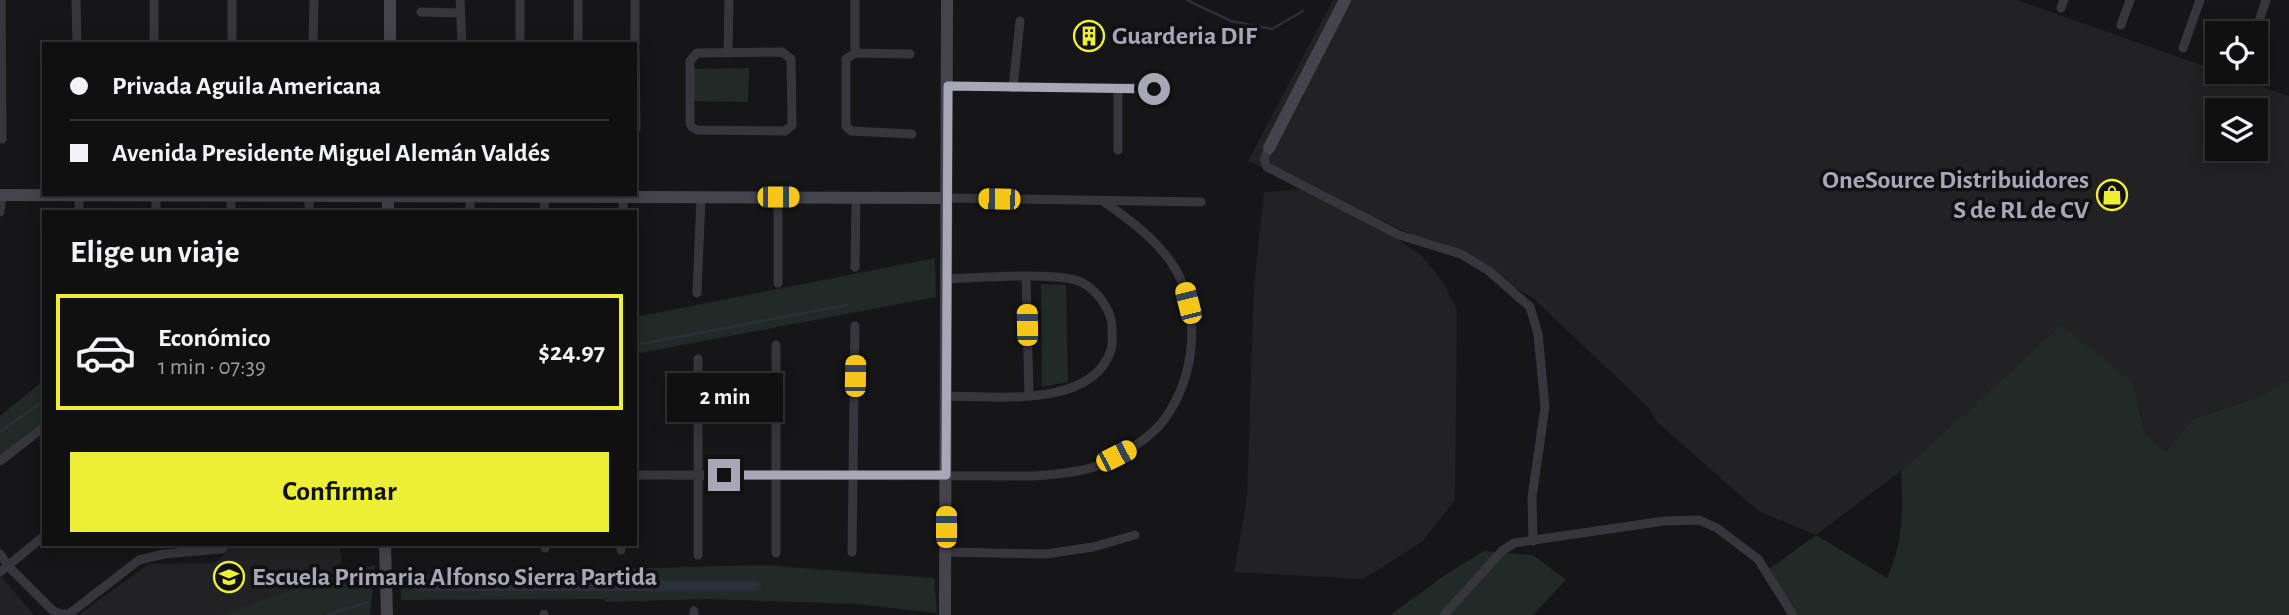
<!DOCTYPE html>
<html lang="es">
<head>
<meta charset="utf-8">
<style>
  body { margin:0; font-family:"Alegreya Sans",sans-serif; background:#19191a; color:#f1f3f6; height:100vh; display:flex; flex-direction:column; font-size:26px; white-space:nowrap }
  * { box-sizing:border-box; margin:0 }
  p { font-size:23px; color:#9c9d9f }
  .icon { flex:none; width:38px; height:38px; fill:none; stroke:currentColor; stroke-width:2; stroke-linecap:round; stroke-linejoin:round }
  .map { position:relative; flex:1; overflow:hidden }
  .sheet { position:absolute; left:42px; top:210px; width:595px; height:336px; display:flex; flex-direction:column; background:#101011; border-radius:0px; box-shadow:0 4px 18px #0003,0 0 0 2px #303031 }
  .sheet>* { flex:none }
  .guide { position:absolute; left:42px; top:42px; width:595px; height:154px; border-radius:0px; box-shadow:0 4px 18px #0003,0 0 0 2px #303031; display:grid; align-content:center; height:154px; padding:0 28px; background:#101011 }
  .fabs { position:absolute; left:2205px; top:21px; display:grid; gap:14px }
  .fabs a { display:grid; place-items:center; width:63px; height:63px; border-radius:0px; background:#101011; box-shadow:0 4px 18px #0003,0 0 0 2px #303031; font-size:35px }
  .end { position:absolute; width:32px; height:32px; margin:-16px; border:9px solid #a8a7b7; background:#111; box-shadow:0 0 0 4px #111 }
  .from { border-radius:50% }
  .bubble { position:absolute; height:49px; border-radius:0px; background:#101011; box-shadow:0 4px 18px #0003,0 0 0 2px #303031; font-size:23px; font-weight:700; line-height:49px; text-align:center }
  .car { position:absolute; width:21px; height:42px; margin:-21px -10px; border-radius:9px; box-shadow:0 0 5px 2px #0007; background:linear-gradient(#f5c518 24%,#345 0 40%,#f5c518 0 76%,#345 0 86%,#f5c518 0) }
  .guide b { display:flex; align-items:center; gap:24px; height:66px; font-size:26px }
  .guide b+b { border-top:2px solid #303031 }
  .guide i { width:18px; height:18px; background:#f1f3f6 }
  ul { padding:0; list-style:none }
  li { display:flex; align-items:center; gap:21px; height:116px; margin:0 14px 10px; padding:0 14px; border:4px solid transparent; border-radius:0px }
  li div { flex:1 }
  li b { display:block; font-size:26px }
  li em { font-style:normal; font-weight:700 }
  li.selected { border-color:#edef36 }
  li>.icon { width:63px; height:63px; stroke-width:1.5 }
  h2 { padding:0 28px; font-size:32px; line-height:84px }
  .primary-button { display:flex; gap:14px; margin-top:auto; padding:14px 28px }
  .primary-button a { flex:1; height:80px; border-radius:0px; background:#edef36; color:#111; font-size:28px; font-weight:700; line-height:80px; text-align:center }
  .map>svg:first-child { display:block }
</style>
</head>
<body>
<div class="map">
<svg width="2289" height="615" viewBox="0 0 2289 615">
  <rect width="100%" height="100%" fill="#161517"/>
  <g fill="#222124" fill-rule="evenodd">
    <path d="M1333,0H2017L2289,96V380L2256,398L2193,419L2165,452L2146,434L2140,410L2061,325L1901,471L1816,535L1758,511L1656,421L1649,408L1534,299L1467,259L1248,161ZM2217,110H2256V149H2217Z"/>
    <path d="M1307,189L1351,209L1421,255L1443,282L1457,310L1455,500L1422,542L1363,579L1234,572L1247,497L1254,285L1264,192Z"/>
    <path d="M235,544H339L342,561L333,574L321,580L231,615H78L149,564L215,563Z"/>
    <path d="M0,575L34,615H0Z"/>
  </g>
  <g fill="#212a26">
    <path d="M749,68L748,102L689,101L690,69Z"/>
    <path d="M935,258L936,297L635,354V317Z"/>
    <path d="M1041,284L1066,285L1068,382L1042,387Z"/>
    <path d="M2061,325L2131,380L2146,434L2165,452L2193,419L2256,398L2289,380V615H1788L1769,569L1816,535L1887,578C1904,540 1903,511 1901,471Z"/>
    <path d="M44,380V423L0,458V416Z"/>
    <path d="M1484,551L1533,555L1566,580L1533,615H1390L1445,575Z"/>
    <path d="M375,565L370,615H221L321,580Z"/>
    <path d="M762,565L934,578L937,613L856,604L707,599L605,602V599L401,600L400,575Z"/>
  </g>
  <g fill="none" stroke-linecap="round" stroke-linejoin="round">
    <g stroke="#2b2f3b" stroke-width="2.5">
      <path d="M1187,0L1231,21L1272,29L1303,11"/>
      <path d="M635,345L847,305"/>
      <path d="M0,432L44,400"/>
      <path d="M327,615L368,602"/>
    </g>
    <path stroke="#2b2f3b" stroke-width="10" d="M421,586H756"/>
    <g stroke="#37363c" stroke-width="9">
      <path d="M1,0L2,139"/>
      <path d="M76,0L77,44"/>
      <path d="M154,0V44"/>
      <path d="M460,0L462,44"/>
      <path d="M635,0V44"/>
      <path d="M2061,8L2064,0"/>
      <path d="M421,12L460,13"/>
      <path d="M2121,25L2130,0"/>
      <path d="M2255,33L2266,0"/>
      <path d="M232,44V0"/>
      <path d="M313,44L314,0"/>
      <path d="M520,44V0"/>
      <path d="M578,44V0"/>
      <path d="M2183,48L2200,0"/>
      <path d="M635,51L636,128"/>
      <path d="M782,52L791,59L792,125L785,131L697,130L692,127L690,124V61L697,53Z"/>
      <path d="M728,53L729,0"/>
      <path d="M855,53V0"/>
      <path d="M910,54L855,53L846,59V126L851,131L912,134"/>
      <path d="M948,86L1154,88"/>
      <path d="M1013,88L1020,21"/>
      <path d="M1269,148L1264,159L1267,167L1399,235L1461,254L1489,271L1530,307L1538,334L1545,407L1532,497L1533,541"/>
      <path d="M1118,150V88"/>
      <path d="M309,196V212"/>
      <path d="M947,198L1201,202"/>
      <path d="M0,212L2,195"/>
      <path d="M79,212V195"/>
      <path d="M156,212V195"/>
      <path d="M231,212V195"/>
      <path d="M470,212V196"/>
      <path d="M544,212L545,196"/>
      <path d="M623,212V196"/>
      <path d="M855,267L856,197"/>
      <path d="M1026,278L1029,396"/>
      <path d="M778,283V197"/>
      <path d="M697,293L701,197"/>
      <path d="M698,359V555"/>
      <path d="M946,396C994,396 1092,409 1111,350C1113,344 1112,335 1112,329C1113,311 1096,289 1081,282C1058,271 976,278 947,279"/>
      <path d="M0,461L44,427"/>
      <path d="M635,475L1035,476C1055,474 1078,473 1097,466C1120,457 1153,437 1166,417C1195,375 1201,315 1176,270C1159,241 1130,220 1103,201"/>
      <path d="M545,544V548"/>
      <path d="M621,544V550"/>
      <path d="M852,552L855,326"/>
      <path d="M946,552L1046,554L1093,547L1135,535"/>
      <path d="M776,553V345"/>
      <path d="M0,554L8,566L52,610L61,614H69L139,560L164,554L222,549L227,544"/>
      <path d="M0,572L44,536"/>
      <path d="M694,611V615"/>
      <path d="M544,615V614"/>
      <path d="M1444,615L1502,551L1514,543L1664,521L1699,520L1717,528L1758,559L1793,615"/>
    </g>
    <g stroke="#45444c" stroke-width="12">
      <path d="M390,44V0"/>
      <path d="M1269,148L1345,0"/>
      <path d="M388,194V212"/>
      <path d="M0,195L947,198"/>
      <path d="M385,544L387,615"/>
      <path d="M945,615L947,0"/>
    </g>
  </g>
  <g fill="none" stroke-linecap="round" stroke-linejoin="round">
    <path stroke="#a8a7b7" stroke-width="9" d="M724,475H946L948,86L1154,89"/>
  </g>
  <defs>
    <g id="building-ring" transform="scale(1.575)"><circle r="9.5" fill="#111012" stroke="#edef36" stroke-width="1.5"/><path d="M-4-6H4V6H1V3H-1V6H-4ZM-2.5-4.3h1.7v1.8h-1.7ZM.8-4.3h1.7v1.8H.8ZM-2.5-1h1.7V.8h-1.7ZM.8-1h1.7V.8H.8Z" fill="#edef36"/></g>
    <g id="shop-ring" transform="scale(1.575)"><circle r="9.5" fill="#111012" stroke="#edef36" stroke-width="1.5"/><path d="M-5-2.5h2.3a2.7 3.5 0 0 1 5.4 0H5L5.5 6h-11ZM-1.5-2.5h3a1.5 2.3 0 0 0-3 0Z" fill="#edef36"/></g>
    <g id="school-ring" transform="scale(1.575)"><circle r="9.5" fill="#111012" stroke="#edef36" stroke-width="1.5"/><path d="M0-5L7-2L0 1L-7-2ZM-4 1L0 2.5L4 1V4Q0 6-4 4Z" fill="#edef36"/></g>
  </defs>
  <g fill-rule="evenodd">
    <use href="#building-ring" x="1089" y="36"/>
    <use href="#shop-ring" x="2112" y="195"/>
    <use href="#school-ring" x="229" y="577"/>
  </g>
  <g text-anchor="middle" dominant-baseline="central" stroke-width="7" stroke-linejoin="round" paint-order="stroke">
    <g font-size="26" font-weight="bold" fill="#a8a7b7" stroke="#111012" text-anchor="start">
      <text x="1112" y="36">Guarderia DIF</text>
      <text x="2089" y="180" text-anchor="end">OneSource Distribuidores<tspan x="2089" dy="30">S de RL de CV</tspan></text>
      <text x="252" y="577">Escuela Primaria Alfonso Sierra Partida</text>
    </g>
  </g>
</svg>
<div class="fabs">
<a><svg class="icon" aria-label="locate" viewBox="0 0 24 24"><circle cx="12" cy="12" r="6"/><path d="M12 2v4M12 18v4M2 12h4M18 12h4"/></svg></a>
<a><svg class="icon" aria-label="layers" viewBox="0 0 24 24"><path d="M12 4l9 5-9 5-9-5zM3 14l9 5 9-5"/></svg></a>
</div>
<i class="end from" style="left:1154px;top:89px"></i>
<i class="end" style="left:724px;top:475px"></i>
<div class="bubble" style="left:667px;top:373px;width:116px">2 min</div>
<i class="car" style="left:778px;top:197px;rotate:90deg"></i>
<i class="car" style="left:999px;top:199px;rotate:271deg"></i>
<i class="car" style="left:1188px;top:303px;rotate:346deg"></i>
<i class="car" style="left:1027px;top:325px;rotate:359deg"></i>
<i class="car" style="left:855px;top:376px;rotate:1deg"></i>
<i class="car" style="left:1116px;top:456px;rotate:63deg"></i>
<i class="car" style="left:946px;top:527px;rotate:0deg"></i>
<div class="guide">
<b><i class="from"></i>Privada Aguila Americana</b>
<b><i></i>Avenida Presidente Miguel Alemán Valdés</b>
</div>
<section class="sheet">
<h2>Elige un viaje</h2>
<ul>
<li class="selected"><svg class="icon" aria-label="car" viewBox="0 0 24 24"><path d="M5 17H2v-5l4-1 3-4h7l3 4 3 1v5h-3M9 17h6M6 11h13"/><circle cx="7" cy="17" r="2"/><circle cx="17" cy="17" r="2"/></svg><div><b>Económico</b><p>1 min · 07:39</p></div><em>$24.97</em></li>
</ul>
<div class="primary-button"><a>Confirmar</a></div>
</section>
</div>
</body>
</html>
